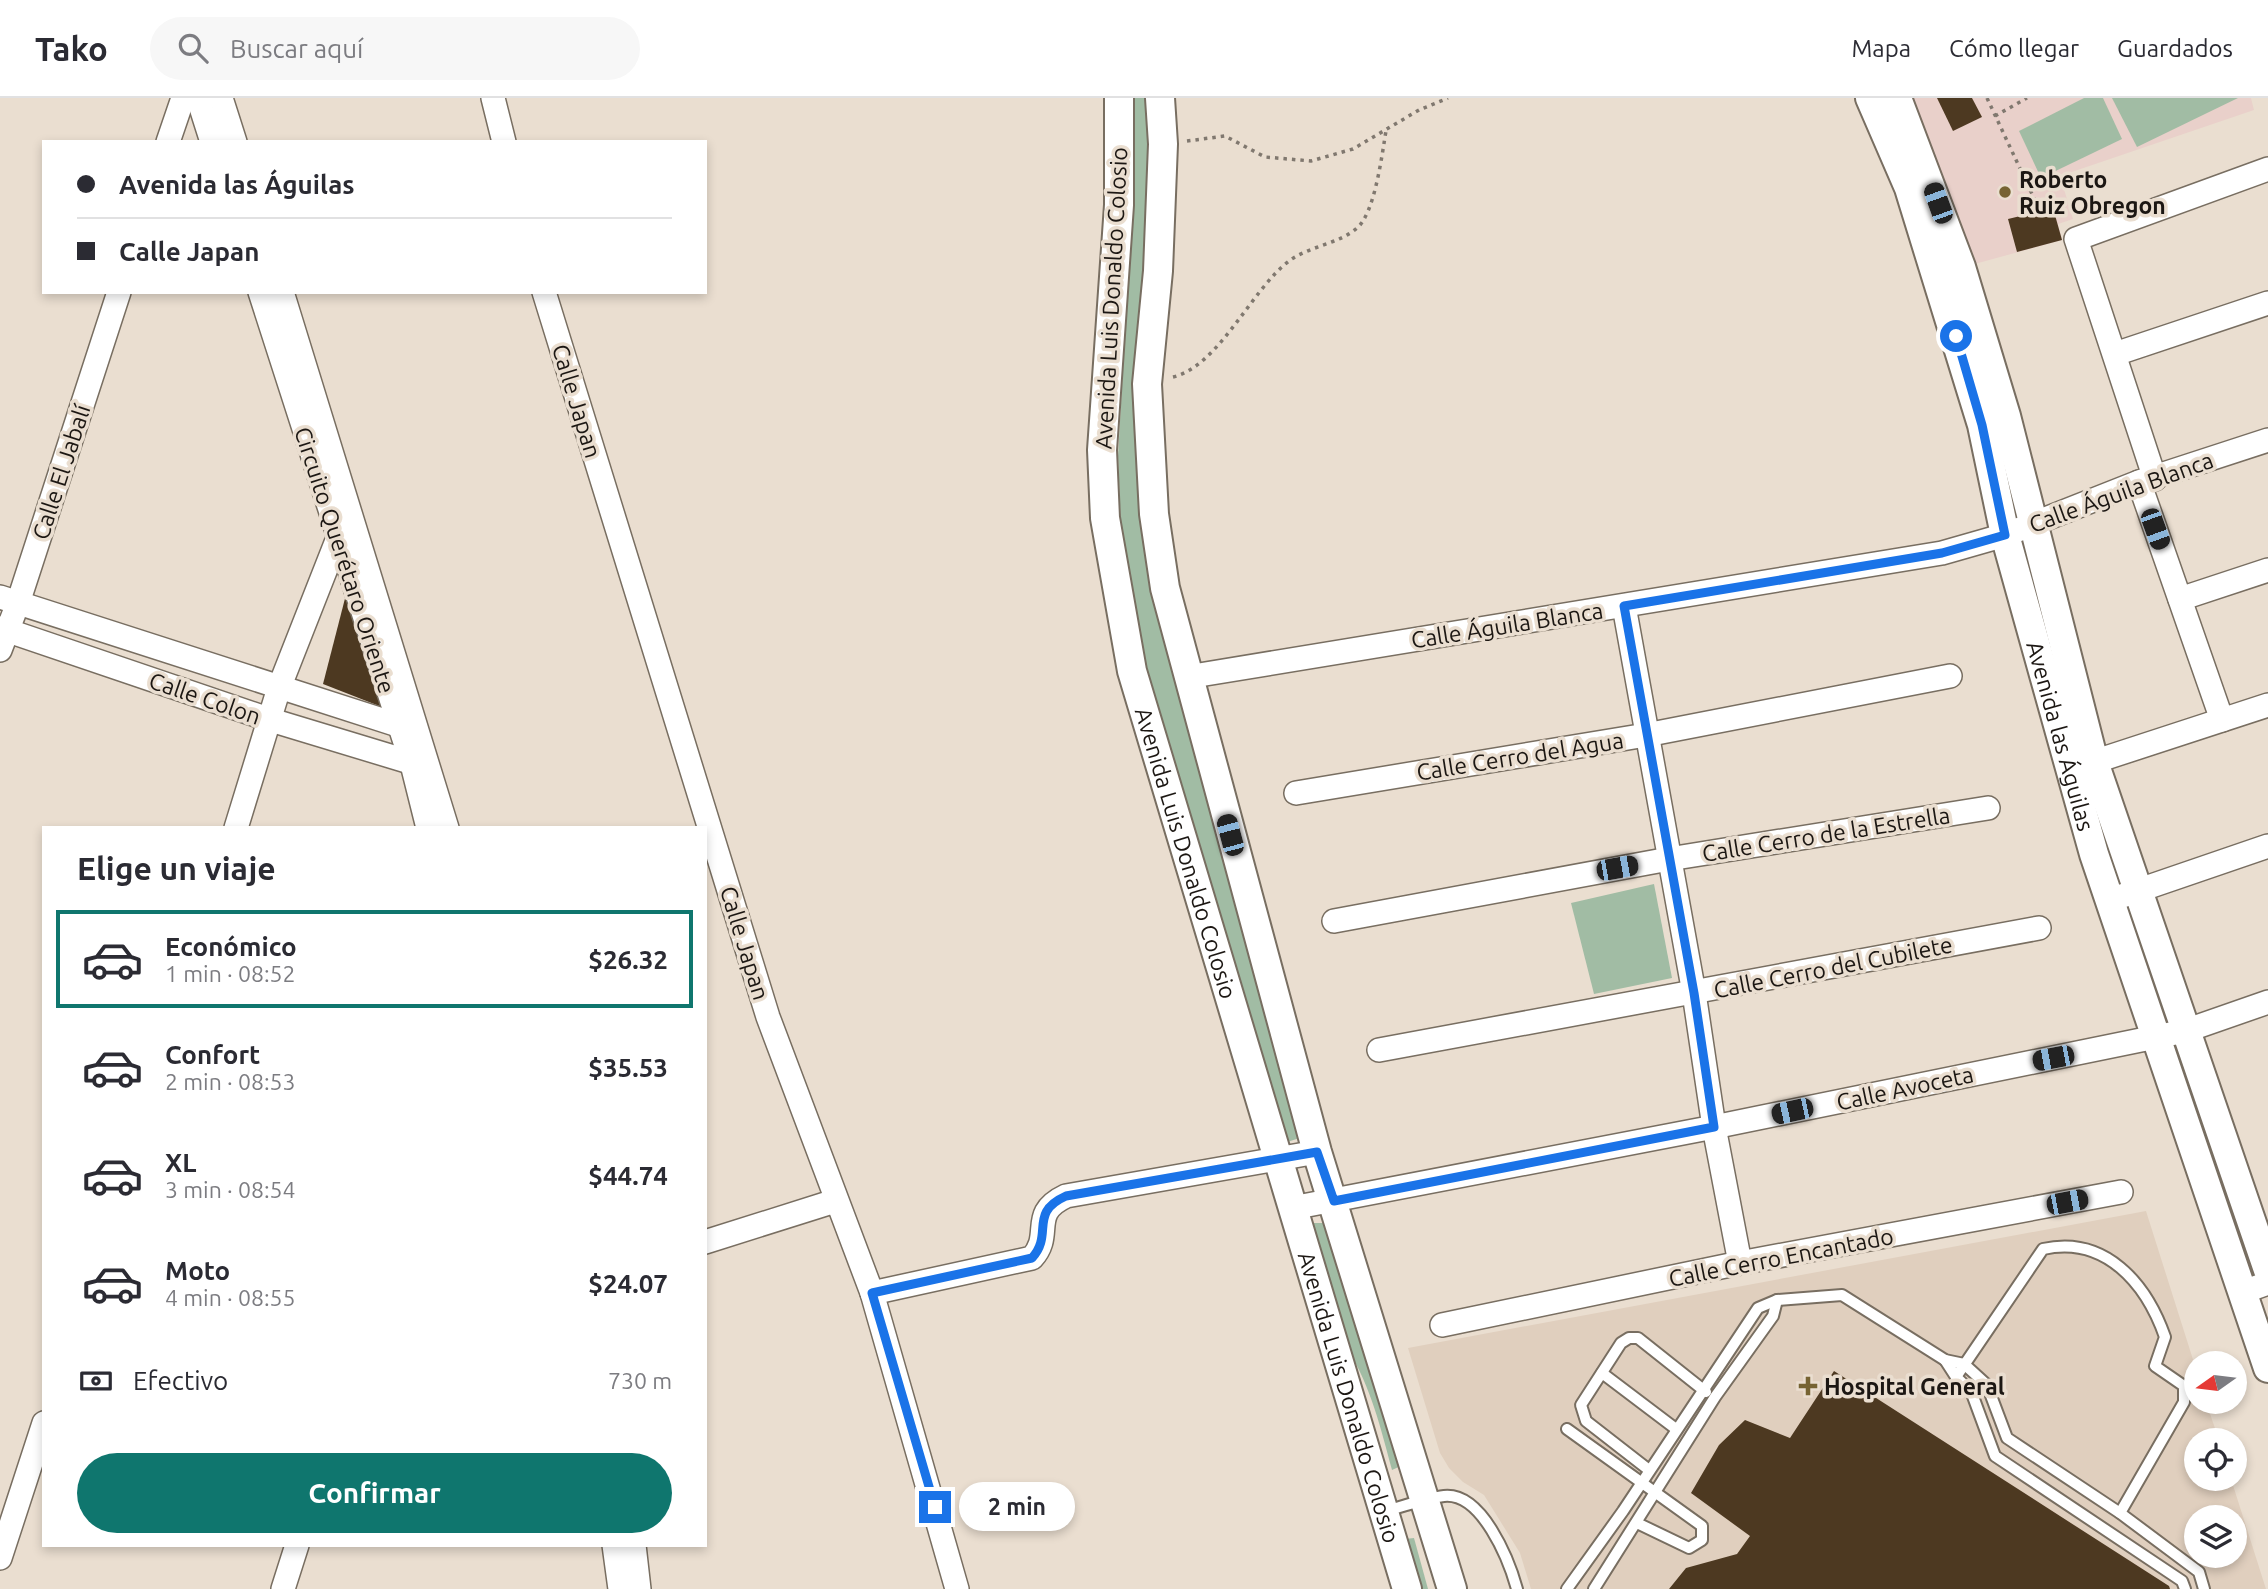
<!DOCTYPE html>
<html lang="es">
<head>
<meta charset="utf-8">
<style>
  body { margin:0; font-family:Ubuntu,sans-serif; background:#f7f7f7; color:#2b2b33; height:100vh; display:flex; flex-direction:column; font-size:26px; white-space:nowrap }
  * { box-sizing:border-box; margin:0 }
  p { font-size:23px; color:#7c7c81 }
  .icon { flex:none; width:38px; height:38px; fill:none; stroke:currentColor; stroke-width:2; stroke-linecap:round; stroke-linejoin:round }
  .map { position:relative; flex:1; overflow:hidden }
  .panel { position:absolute; left:42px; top:728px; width:665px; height:721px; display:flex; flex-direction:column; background:#fff; border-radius:0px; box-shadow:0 4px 10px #0003 }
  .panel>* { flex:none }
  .top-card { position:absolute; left:42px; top:42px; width:665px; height:154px; border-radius:0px; box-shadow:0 4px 10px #0003; display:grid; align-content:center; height:154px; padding:0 35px; background:#fff }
  .needle { width:46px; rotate:256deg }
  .buttons { position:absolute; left:2184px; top:1253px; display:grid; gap:14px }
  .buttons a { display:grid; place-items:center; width:63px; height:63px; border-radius:50%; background:#fff; box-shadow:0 4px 10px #0003; font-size:35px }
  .end { position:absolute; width:32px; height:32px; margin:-16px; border:9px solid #1a73e8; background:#fff; box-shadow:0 0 0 4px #fff }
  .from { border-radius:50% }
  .bubble { position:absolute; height:49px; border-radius:24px; background:#fff; box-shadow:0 4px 10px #0003; font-size:23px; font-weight:700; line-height:49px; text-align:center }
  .car { position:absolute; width:21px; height:42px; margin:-21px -10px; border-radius:9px; box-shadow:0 0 5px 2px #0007; background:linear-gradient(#222 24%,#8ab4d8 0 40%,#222 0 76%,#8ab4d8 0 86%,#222 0) }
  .top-card b { display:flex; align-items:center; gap:24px; height:66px; font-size:26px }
  .top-card b+b { border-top:2px solid #e1e1e2 }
  .top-card i { width:18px; height:18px; background:#2b2b33 }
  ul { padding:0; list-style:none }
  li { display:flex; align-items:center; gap:21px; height:98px; margin:0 14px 10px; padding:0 21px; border:4px solid transparent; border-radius:0px }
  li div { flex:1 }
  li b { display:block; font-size:26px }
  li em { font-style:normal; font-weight:700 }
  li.on { border-color:#0f766e }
  li>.icon { width:63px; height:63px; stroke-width:1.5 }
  h2 { padding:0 35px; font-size:32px; line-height:84px }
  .pay { display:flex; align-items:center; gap:18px; height:77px; padding:0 35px; font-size:26px }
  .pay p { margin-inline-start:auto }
  .primary-button { display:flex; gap:14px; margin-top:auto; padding:14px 35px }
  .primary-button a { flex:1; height:80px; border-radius:42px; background:#0f766e; color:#fff; font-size:28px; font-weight:700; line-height:80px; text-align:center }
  header { display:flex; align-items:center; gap:42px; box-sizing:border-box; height:98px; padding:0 35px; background:#fff; border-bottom:2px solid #e1e1e2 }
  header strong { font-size:33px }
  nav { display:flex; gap:38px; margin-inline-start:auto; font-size:24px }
  .search { width:490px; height:63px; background:#f7f7f7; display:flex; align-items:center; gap:18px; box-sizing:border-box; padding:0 24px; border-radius:38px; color:#7c7c81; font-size:26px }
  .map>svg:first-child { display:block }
</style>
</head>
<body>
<header>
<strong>Tako</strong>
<div class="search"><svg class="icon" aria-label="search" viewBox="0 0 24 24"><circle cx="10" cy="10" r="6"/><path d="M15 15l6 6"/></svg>Buscar aquí</div>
<nav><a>Mapa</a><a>Cómo llegar</a><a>Guardados</a></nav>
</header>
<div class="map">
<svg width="2268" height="1491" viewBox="0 0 2268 1491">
  <rect width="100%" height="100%" fill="#eaded0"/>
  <path fill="#e9d0ca" d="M1911,0H2251L2254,12L2060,78L2073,121L2058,126L2062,142L1971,167L1938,67Z"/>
  <path fill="#e0cfbe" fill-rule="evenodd" d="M2146,1113L2196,1271V1304H2206L2219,1342H2196V1381H2231L2266,1491H1531L1520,1455L1484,1397L1463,1384L1449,1370L1440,1355L1408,1250ZM2196,1419H2235V1458H2196Z"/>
  <g fill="#a1bca4">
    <path d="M1134,0H1149L1160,523L1306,1038L1284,1045L1153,599L1130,503L1121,431L1118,358L1133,96Z"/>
    <path d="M2084,0H2103L2122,41L2041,80L2019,33Z"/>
    <path d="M2112,0H2238L2137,49Z"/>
    <path d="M1654,786L1672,880L1594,896L1571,805Z"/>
    <path d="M1312,1125H1332L1403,1367L1392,1372C1381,1331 1371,1289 1348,1252Z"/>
    <path d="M1414,1440L1428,1491H1420L1405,1441Z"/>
  </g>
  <g fill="#4d3921">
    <path d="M1937,0H1972L1982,19L1953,33Z"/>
    <path d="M2053,110L2062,142L2017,154L2008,121Z"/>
    <path d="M350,481L392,613L323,586Z"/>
    <path d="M1834,1273L2169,1488L2170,1491H1669L1686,1470L1737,1456L1750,1438L1691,1395L1719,1347L1745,1322L1790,1340Z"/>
  </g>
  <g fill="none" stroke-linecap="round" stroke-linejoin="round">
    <g stroke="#786e61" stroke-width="14">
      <g id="service">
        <path d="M1945,1262L1956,1279L1971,1293L1995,1358L2182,1483L2185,1491"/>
        <path d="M1602,1275L1676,1331"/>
        <path d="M1956,1279L2043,1151C2105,1137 2146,1185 2165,1239L2155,1268L2184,1288V1304L2120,1415"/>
        <path d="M1567,1331L1702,1428V1442L1689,1450L1637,1425"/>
        <path d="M1649,1372L1586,1323L1581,1307L1621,1245L1629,1240H1638L1706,1294"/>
        <path d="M1386,1413C1405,1408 1425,1400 1444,1398C1482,1394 1509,1462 1517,1491"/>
        <path d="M1567,1491L1623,1413L1758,1210L1777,1202L1842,1197L1945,1262L1964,1266L1987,1287L2007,1340L2120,1415L2199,1474L2204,1491"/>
        <path d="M1594,1491L1715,1299L1773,1218L1777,1202"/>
      </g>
    </g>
    <g stroke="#786e61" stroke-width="26">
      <g id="minor">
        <path d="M198,0L212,44"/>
        <path d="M221,0L235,44"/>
        <path d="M493,0L504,44"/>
        <path d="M168,44L183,0"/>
        <path d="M260,194L412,666L428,730"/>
        <path d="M282,194L447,730"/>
        <path d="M544,194L768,919L872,1195L957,1491"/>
        <path d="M2115,256L2268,205"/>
        <path d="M2155,381L2076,141L2268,71"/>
        <path d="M2139,384L2222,622"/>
        <path d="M0,499L407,630"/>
        <path d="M2180,501L2268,472"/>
        <path d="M1624,508L1694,895L1714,1029L1740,1165"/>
        <path d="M0,530L271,622L423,668"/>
        <path d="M0,552L18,505L119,194"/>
        <path d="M1187,579L1942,455L2005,437L2139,384L2268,342"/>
        <path d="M2078,669L2268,607"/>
        <path d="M1296,695L1646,637L1950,578"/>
        <path d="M236,730L279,590L338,440"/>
        <path d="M2122,798L2268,748"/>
        <path d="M1334,823L1669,761L1988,710"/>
        <path d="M1379,952L2039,830"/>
        <path d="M1292,1110L1714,1029L2185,933L2268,904"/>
        <path d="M705,1144L835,1103"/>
        <path d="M2243,1194L2268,1185"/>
        <path d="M872,1195L1032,1160C1054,1136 1028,1116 1066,1098L1317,1054"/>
        <path d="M1442,1227L1740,1165L2121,1094"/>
        <path d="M614,1447L620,1491"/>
        <path d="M634,1447L639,1491"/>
        <path d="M0,1460L44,1325"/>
        <path d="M283,1491L297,1447"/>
      </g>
    </g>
    <g stroke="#786e61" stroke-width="32">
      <g id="tertiary">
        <path id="s1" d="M1119,0V107L1102,352L1105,420L1132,573L1407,1491"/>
        <path d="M1160,0L1163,46L1158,173L1147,286L1154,416L1165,490L1317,1054L1452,1491"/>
        <path id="s2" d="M1870,0L1909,90L1982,327L2005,437L2094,756L2268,1270"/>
        <path d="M1897,0L1961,169L2006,318L2094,664L2268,1172"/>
      </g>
    </g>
    <g stroke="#80786f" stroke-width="3.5" stroke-dasharray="3.5 5" stroke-linecap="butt">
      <path d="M1987,0L2039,111"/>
      <path d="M1995,18L2027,0"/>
      <path d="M1187,43L1225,38L1265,59L1311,63L1353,51L1419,12L1448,0"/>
      <path d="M1173,279C1219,268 1251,192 1289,163C1309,148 1339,146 1357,130C1375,115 1382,56 1386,33"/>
    </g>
    <use href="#service" stroke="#fff" stroke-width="10"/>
    <use href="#minor" stroke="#fff" stroke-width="23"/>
    <use href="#tertiary" stroke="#fff" stroke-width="28"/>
  </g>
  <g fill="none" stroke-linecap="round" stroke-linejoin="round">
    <path stroke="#1a73e8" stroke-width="9" d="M935,1409L872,1195L1032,1160C1054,1136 1028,1115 1066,1098L1317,1054L1334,1103L1714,1029L1694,895L1624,508L1942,455L2005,437L1982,327L1956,238"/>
  </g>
  <g fill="#766332" stroke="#eaded0" stroke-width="2.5">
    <circle cx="2005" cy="94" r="7"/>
    <path d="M1804.5 1277.5h7v7h7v7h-7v7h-7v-7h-7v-7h7z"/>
  </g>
  <g text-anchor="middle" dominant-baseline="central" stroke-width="7" stroke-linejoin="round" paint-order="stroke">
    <g font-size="23" font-weight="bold" fill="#1c1713" stroke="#eaded0" text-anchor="start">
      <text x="2019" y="81">Roberto<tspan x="2019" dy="26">Ruiz Obregon</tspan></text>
      <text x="1824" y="1288">Hospital General</text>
    </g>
    <g font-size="23" fill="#1c1713" stroke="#eaded0">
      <text transform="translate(1111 200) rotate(-87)">Avenida Luis Donaldo Colosio</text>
      <text transform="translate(577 303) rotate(73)">Calle Japan</text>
      <text transform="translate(61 374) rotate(-72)">Calle El Jabalí</text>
      <text transform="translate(2121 394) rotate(-20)">Calle Águila Blanca</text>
      <text transform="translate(345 462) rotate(72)">Circuito Querétaro Oriente</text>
      <text transform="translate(1507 527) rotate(-9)">Calle Águila Blanca</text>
      <text transform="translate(205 600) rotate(19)">Calle Colon</text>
      <text stroke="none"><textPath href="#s2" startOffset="667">Avenida las Águilas</textPath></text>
      <text transform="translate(1520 658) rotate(-9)">Calle Cerro del Agua</text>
      <text transform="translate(1826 736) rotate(-9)">Calle Cerro de la Estrella</text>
      <text stroke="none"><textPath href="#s1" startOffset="766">Avenida Luis Donaldo Colosio</textPath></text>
      <text transform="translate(745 845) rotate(73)">Calle Japan</text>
      <text transform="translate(1833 869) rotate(-11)">Calle Cerro del Cubilete</text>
      <text transform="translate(1905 990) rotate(-12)">Calle Avoceta</text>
      <text transform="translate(1781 1159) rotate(-11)">Calle Cerro Encantado</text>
      <text stroke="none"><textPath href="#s1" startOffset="1334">Avenida Luis Donaldo Colosio</textPath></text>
    </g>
  </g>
</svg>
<div class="buttons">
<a><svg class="needle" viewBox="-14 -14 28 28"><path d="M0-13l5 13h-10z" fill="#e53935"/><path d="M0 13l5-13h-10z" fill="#7c7c81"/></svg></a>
<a><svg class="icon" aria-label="locate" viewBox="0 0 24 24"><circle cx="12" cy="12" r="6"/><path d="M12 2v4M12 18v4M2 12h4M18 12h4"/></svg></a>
<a><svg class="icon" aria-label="layers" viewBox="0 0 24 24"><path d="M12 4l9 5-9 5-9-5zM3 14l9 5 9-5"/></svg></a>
</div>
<i class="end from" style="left:1956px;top:238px"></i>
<i class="end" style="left:935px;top:1409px"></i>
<div class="bubble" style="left:959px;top:1384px;width:116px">2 min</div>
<i class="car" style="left:1938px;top:105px;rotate:340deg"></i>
<i class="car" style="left:2155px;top:431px;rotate:160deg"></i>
<i class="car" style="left:1230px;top:737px;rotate:345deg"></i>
<i class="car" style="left:1617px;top:770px;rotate:80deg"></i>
<i class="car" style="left:2053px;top:960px;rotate:259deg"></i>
<i class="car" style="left:1792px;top:1013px;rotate:258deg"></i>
<i class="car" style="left:2067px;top:1104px;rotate:79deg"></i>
<div class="top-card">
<b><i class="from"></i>Avenida las Águilas</b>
<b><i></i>Calle Japan</b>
</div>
<section class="panel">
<h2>Elige un viaje</h2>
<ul>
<li class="on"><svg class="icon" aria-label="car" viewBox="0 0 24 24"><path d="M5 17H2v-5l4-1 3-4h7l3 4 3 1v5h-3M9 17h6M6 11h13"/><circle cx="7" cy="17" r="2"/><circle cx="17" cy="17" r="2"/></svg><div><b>Económico</b><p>1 min · 08:52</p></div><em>$26.32</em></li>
<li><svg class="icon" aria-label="car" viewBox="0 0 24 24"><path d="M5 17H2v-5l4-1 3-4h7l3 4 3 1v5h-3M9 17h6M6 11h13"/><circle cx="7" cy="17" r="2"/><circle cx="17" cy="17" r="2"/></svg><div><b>Confort</b><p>2 min · 08:53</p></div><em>$35.53</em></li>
<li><svg class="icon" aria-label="car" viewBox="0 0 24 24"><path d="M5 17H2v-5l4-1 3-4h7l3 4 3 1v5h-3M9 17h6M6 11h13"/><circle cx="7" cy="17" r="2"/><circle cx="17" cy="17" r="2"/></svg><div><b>XL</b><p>3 min · 08:54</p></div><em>$44.74</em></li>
<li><svg class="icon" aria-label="car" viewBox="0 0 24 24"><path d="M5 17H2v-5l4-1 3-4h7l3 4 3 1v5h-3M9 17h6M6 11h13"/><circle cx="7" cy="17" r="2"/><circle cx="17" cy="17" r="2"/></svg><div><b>Moto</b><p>4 min · 08:55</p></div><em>$24.07</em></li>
</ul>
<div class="pay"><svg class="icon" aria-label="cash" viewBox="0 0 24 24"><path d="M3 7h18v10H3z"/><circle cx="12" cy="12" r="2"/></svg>Efectivo<p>730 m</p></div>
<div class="primary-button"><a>Confirmar</a></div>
</section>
</div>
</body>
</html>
